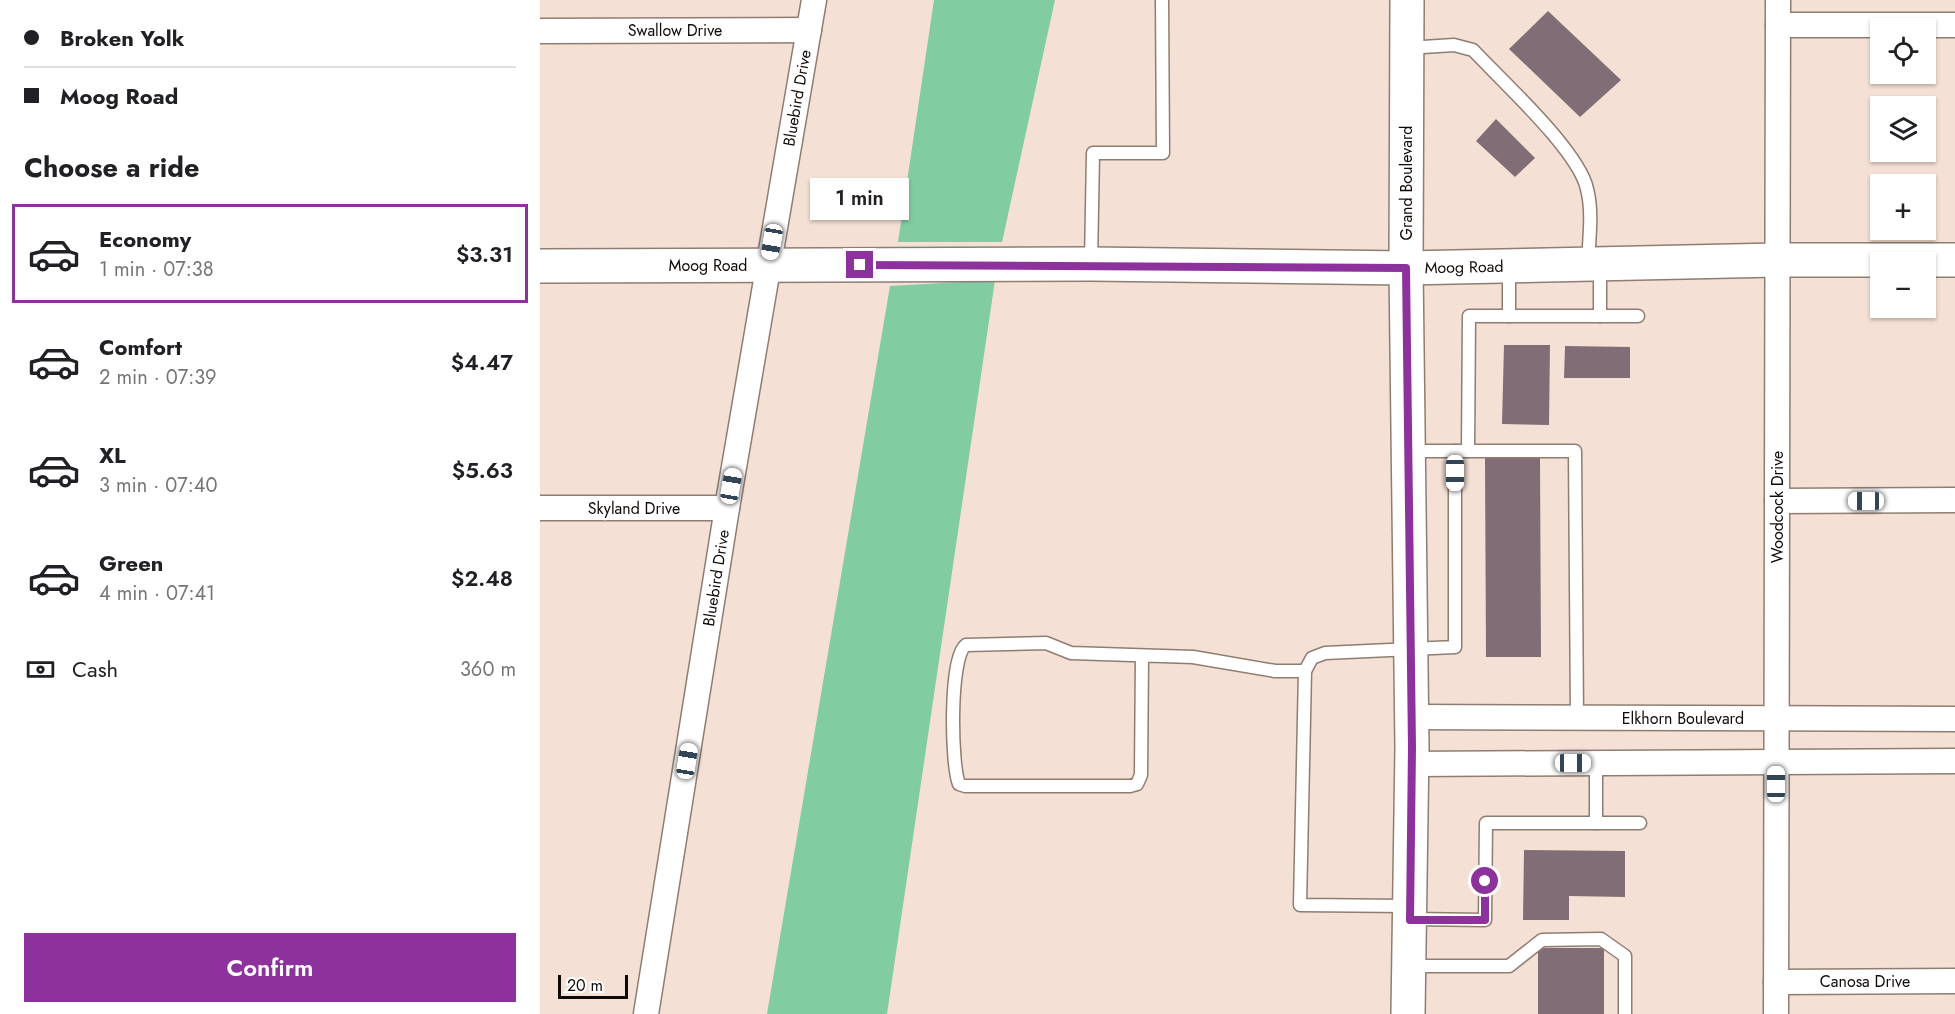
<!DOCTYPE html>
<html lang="en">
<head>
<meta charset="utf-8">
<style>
  body { margin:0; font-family:Jost,sans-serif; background:#f6f6f6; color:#202124; height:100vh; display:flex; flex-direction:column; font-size:22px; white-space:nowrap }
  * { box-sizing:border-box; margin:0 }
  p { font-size:20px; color:#757577 }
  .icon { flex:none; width:33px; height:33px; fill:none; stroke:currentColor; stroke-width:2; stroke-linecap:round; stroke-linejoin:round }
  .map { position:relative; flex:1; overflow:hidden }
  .sheet { display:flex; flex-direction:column; background:#fff; width:540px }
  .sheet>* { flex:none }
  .top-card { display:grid; align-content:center; height:132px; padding:0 24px; background:#fff }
  .buttons { position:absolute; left:1330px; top:18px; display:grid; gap:12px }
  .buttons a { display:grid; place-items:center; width:66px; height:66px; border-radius:0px; background:#fff; box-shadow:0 2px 4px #0004; font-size:30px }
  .scale { position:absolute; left:18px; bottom:15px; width:70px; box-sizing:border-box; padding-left:6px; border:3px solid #100a07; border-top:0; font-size:16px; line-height:21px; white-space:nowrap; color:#100a07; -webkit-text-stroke:4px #fff; paint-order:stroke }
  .end { position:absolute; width:27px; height:27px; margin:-14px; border:8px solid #8d329d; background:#fff; box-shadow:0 0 0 3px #fff }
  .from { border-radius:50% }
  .bubble { position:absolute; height:42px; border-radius:0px; background:#fff; box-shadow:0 2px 4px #0004; font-size:20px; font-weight:600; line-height:42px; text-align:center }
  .car { position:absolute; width:18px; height:36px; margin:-18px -9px; border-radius:8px; box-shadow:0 0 4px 2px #0007; background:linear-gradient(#fff 24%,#345 0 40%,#fff 0 76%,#345 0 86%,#fff 0) }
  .top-card b { display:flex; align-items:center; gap:21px; height:57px; font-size:22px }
  .top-card b+b { border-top:2px solid #e0e0e0 }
  .top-card i { width:15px; height:15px; background:#202124 }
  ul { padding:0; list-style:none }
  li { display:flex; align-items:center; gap:18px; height:99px; margin:0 12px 9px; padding:0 12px; border:3px solid transparent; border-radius:0px }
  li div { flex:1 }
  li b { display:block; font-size:22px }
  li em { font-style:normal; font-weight:600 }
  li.selected { border-color:#8d329d }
  li>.icon { width:54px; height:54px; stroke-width:1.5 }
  h2 { padding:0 24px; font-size:27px; line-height:72px }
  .pay { display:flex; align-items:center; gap:15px; height:66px; padding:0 24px; font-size:22px }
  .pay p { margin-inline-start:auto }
  .button { display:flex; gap:12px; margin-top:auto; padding:12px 24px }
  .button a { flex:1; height:69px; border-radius:0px; background:#8d329d; color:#fff; font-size:24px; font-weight:600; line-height:69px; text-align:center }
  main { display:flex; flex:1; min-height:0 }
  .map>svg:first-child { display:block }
</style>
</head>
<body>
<main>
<section class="sheet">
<div class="top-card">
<b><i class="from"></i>Broken Yolk</b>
<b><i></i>Moog Road</b>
</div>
<h2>Choose a ride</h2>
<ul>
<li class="selected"><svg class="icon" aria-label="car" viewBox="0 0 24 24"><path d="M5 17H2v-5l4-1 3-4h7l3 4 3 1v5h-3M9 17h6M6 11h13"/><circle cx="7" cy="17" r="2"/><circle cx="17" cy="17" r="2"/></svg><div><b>Economy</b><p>1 min · 07:38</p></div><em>$3.31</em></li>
<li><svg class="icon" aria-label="car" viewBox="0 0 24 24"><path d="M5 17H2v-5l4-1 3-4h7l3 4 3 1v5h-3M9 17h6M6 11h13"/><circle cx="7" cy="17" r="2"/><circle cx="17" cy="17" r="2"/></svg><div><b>Comfort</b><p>2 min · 07:39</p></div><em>$4.47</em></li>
<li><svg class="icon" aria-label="car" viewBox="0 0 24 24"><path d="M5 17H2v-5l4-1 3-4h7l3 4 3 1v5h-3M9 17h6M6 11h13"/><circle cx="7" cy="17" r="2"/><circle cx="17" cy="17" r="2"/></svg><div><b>XL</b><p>3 min · 07:40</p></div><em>$5.63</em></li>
<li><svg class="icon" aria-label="car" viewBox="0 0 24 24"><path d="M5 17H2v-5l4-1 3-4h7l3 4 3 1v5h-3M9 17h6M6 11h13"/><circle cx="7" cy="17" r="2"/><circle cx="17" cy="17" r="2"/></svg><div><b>Green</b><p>4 min · 07:41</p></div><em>$2.48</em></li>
</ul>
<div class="pay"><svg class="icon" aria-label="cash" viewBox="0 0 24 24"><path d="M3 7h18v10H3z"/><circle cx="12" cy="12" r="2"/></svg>Cash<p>360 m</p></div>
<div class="button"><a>Confirm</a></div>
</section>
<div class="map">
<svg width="1415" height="1014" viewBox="0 0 1415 1014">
  <rect width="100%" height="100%" fill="#f4e0d4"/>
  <g fill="#81cca0">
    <path d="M394,0H515L462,242H358Z"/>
    <path d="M455,280L347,1014H227L350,286Z"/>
  </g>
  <g fill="#806d75">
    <path d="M1008,11L1081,80L1040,117L969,49Z"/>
    <path d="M956,119L995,158L975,177L936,141Z"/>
    <path d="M964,345H1010L1009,425L962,424Z"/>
    <path d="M1025,346L1090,347V378H1024Z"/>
    <path d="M945,457H1000L1001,657H946Z"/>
    <path d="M984,850L1085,851V897L1029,896V920H983Z"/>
    <rect x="998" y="948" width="66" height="66"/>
  </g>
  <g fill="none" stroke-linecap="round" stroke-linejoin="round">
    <g stroke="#8f7d72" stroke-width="15">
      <g id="lane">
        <path d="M867,48L914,45L933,50C961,80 1039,151 1047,189C1053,212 1049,239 1048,263"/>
        <path d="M551,263L553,153H623L622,0"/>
        <path d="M1060,265V316"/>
        <path d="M969,267V316"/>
        <path d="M871,451H1035L1037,718"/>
        <path d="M928,451L929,316H1098"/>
        <path d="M602,656L601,775L597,784L590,786H425L419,784C411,765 409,656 426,645L506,643L531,653L653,657L735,671H765"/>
        <path d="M1056,763V823"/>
        <path d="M868,906L760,905L765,671L772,658L785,653L915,647V451"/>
        <path d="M871,919L945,920L946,823H1100"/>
        <path d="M871,966H969L1002,940L1061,939L1085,956V1014"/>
      </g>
    </g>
    <g stroke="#8f7d72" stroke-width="27">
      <g id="street">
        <path d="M1238,25H1415"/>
        <path d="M0,31L269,30"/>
        <path d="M1237,501L1415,500"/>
        <path d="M0,508H187"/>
        <path d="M872,717L1415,719"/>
        <path d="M872,764L1415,761"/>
        <path d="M1236,982L1415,981"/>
        <path d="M106,1014L187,508L274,0"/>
        <path d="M1236,1014L1238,0"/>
      </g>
    </g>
    <g stroke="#8f7d72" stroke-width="36">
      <g id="secondary">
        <path d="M867,0L866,268L872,747L868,1014"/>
        <path d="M0,266L551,264L866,268L1237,260H1415"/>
      </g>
    </g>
    <use href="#lane" stroke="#fff" stroke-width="12"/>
    <use href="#street" stroke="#fff" stroke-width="24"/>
    <use href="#secondary" stroke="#fff" stroke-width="33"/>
  </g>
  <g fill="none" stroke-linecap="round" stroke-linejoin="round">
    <path stroke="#8d329d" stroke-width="8" d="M320,265L866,268L872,747L870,920H945V881"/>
  </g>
  <g text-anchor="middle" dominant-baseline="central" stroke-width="4.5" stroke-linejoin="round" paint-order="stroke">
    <g font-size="16" fill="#100a07" stroke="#fff">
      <text x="135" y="30">Swallow Drive</text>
      <text transform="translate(257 98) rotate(-80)">Bluebird Drive</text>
      <text transform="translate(866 183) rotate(-90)">Grand Boulevard</text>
      <text x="168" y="265">Moog Road</text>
      <text transform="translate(924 267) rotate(-1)">Moog Road</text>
      <text transform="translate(1237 507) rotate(-90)">Woodcock Drive</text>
      <text x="94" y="508">Skyland Drive</text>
      <text transform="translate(176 578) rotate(-81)">Bluebird Drive</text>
      <text x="1143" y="718">Elkhorn Boulevard</text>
      <text x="1325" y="981">Canosa Drive</text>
    </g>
  </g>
</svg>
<div class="buttons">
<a><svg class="icon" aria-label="locate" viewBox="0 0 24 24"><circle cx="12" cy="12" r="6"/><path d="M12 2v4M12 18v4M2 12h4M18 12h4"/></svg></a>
<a><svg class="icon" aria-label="layers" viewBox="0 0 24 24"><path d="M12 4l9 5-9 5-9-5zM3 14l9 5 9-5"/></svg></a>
<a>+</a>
<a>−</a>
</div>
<div class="scale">20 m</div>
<i class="end from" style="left:945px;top:881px"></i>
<i class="end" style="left:320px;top:265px"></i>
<div class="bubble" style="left:270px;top:178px;width:99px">1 min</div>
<i class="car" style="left:232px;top:242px;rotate:190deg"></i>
<i class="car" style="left:915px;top:473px;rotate:180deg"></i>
<i class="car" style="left:191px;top:486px;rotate:10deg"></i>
<i class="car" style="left:1326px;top:501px;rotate:270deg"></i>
<i class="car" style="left:147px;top:761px;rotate:9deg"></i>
<i class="car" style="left:1033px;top:763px;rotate:90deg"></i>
<i class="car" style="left:1236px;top:784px;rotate:0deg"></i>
</div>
</main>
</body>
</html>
